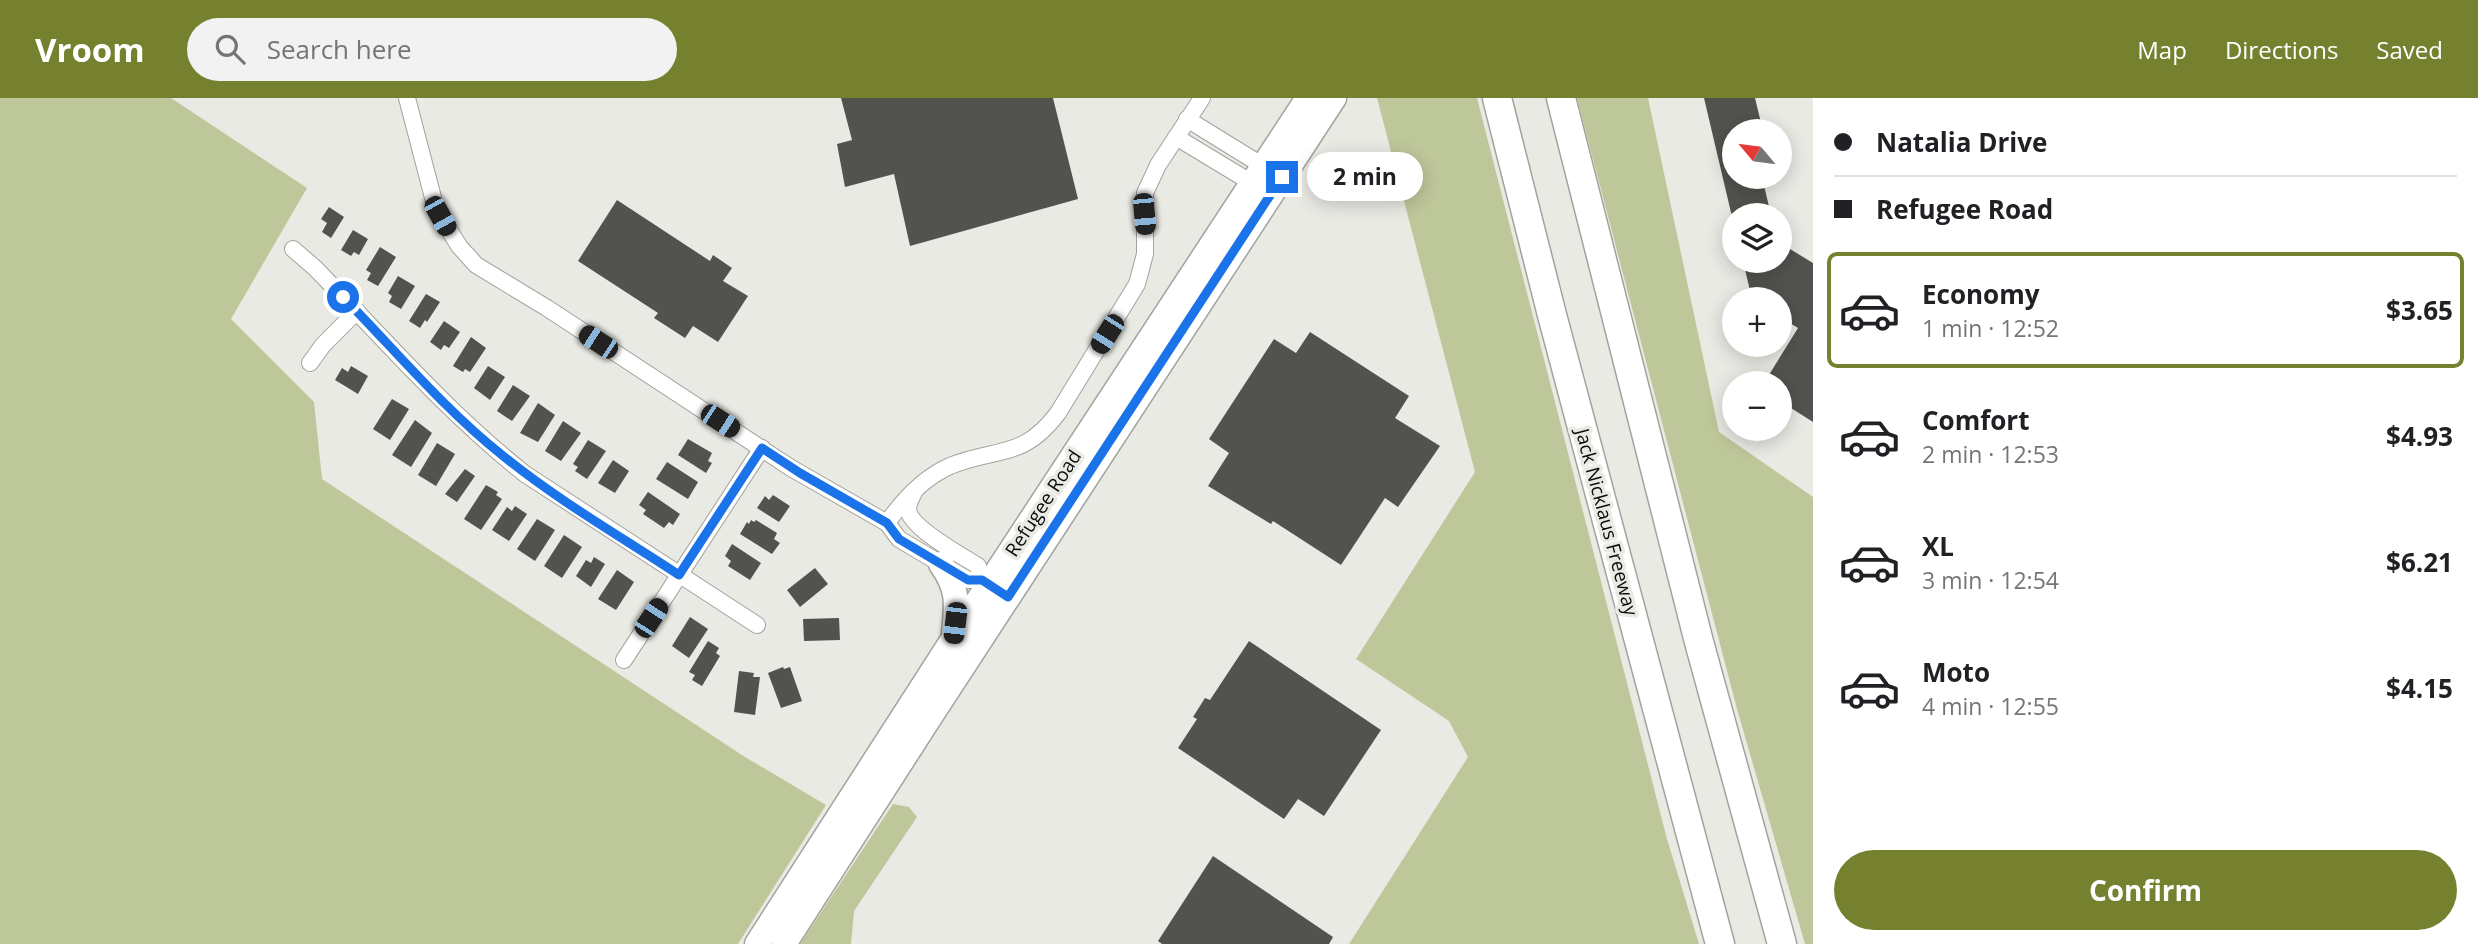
<!DOCTYPE html>
<html lang="en">
<head>
<meta charset="utf-8">
<style>
  body { margin:0; font-family:"Open Sans",sans-serif; background:#f2f2f2; color:#202124; height:100vh; display:flex; flex-direction:column; font-size:26px; white-space:nowrap }
  * { box-sizing:border-box; margin:0 }
  p { font-size:23px; color:#757577 }
  .icon { flex:none; width:38px; height:38px; fill:none; stroke:currentColor; stroke-width:2; stroke-linecap:round; stroke-linejoin:round }
  .map { position:relative; flex:1; overflow:hidden }
  .sheet { display:flex; flex-direction:column; background:#fff; width:665px }
  .sheet>* { flex:none }
  .banner { display:grid; align-content:center; height:154px; padding:0 21px; background:#fff }
  .needle { width:46px; rotate:299deg }
  .tools { position:absolute; left:1722px; top:21px; display:grid; gap:14px }
  .tools a { display:grid; place-items:center; width:70px; height:70px; border-radius:50%; background:#fff; box-shadow:0 4px 18px #0003; font-size:35px }
  .end { position:absolute; width:32px; height:32px; margin:-16px; border:9px solid #1a73e8; background:#fff; box-shadow:0 0 0 4px #fff }
  .from { border-radius:50% }
  .bubble { position:absolute; height:49px; border-radius:24px; background:#fff; box-shadow:0 4px 18px #0003; font-size:23px; font-weight:700; line-height:49px; text-align:center }
  .car { position:absolute; width:21px; height:42px; margin:-21px -10px; border-radius:9px; box-shadow:0 0 5px 2px #0007; background:linear-gradient(#222 24%,#8ab4d8 0 40%,#222 0 76%,#8ab4d8 0 86%,#222 0) }
  .banner b { display:flex; align-items:center; gap:24px; height:66px; font-size:26px }
  .banner b+b { border-top:2px solid #e0e0e0 }
  .banner i { width:18px; height:18px; background:#202124 }
  ul { padding:0; list-style:none }
  li { display:flex; align-items:center; gap:21px; height:116px; margin:0 14px 10px; padding:0 7px; border:4px solid transparent; border-radius:10px }
  li div { flex:1 }
  li b { display:block; font-size:26px }
  li em { font-style:normal; font-weight:700 }
  li.selected { border-color:#75812e }
  li>.icon { width:63px; height:63px; stroke-width:1.5 }
  .action { display:flex; gap:14px; margin-top:auto; padding:14px 21px }
  .action a { flex:1; height:80px; border-radius:42px; background:#75812e; color:#fff; font-size:28px; font-weight:700; line-height:80px; text-align:center }
  header { display:flex; align-items:center; gap:42px; box-sizing:border-box; height:98px; padding:0 35px; background:#75812e; color:#fff }
  header strong { font-size:33px }
  nav { display:flex; gap:38px; margin-inline-start:auto; font-size:24px }
  .search { width:490px; height:63px; background:#f2f2f2; display:flex; align-items:center; gap:18px; box-sizing:border-box; padding:0 24px; border-radius:38px; color:#757577; font-size:26px }
  main { display:flex; flex:1; min-height:0 }
  .map>svg:first-child { display:block }
</style>
</head>
<body>
<header>
<strong>Vroom</strong>
<div class="search"><svg class="icon" aria-label="search" viewBox="0 0 24 24"><circle cx="10" cy="10" r="6"/><path d="M15 15l6 6"/></svg>Search here</div>
<nav><a>Map</a><a>Directions</a><a>Saved</a></nav>
</header>
<main>
<div class="map">
<svg width="1813" height="846" viewBox="0 0 1813 846">
  <rect width="100%" height="100%" fill="#e9eae4"/>
  <g fill="#bec799">
    <path d="M0,0H171L307,90L231,221L314,304L322,381L745,659L826,707L738,846H0Z"/>
    <path d="M1377,0H1477L1667,741L1699,846H1349L1468,659L1449,623L1356,561L1475,374Z"/>
    <path d="M1577,0H1648L1719,334L1813,399V846H1805L1737,611Z"/>
    <path d="M893,706L909,709L917,719L854,813L851,846H800Z"/>
  </g>
  <g fill="#52534e">
    <path d="M841,0H1053L1078,101L910,148L894,76L845,89L837,46L852,42Z"/>
    <path d="M1704,0H1755L1763,33H1734V79H1762L1771,117H1734L1733,123Z"/>
    <path d="M617,102L710,163L713,157L732,170L723,183L748,198L718,244L693,228L685,240L654,220L658,215L578,163Z"/>
    <path d="M329,109L344,119L331,140L322,134L327,125L321,121Z"/>
    <path d="M353,132L368,141L359,157L354,154L351,158L341,152Z"/>
    <path d="M1780,145L1813,165V324L1780,303V285H1764L1798,230L1780,219V201H1752L1743,163H1780Z"/>
    <path d="M380,149L396,159L378,188L367,182L371,175L366,172Z"/>
    <path d="M398,178L415,188L401,211L389,204L392,198L388,195Z"/>
    <path d="M426,196L440,204L427,224L425,222L420,230L409,223Z"/>
    <path d="M444,223L460,234L449,250L444,247L441,252L430,244Z"/>
    <path d="M1310,234L1409,298L1395,320L1440,348L1398,409L1385,400L1341,467L1273,423L1271,426L1208,388L1229,355L1209,341L1274,241L1296,255Z"/>
    <path d="M471,239L486,250L470,274L465,271L463,274L453,268Z"/>
    <path d="M351,268L368,278L358,296L335,282L342,270L348,274Z"/>
    <path d="M488,268L505,279L490,302L474,290Z"/>
    <path d="M513,287L530,298L512,323L497,313Z"/>
    <path d="M392,301L409,311L390,342L373,331Z"/>
    <path d="M538,305L555,317L538,344L520,335Z"/>
    <path d="M415,322L432,335L411,369L392,357Z"/>
    <path d="M563,323L581,335L561,363L545,353Z"/>
    <path d="M688,341L712,355L708,363L712,365L706,375L678,357Z"/>
    <path d="M588,342L606,353L587,381L575,373L578,369L573,366Z"/>
    <path d="M437,345L455,356L436,388L418,377Z"/>
    <path d="M613,362L629,373L615,395L598,385Z"/>
    <path d="M667,364L698,384L688,401L656,381Z"/>
    <path d="M465,371L475,378L457,404L445,396Z"/>
    <path d="M486,387L498,394L496,397L502,401L481,432L464,421Z"/>
    <path d="M648,394L680,416L673,427L669,424L664,430L643,416L646,412L639,407Z"/>
    <path d="M773,397L790,408L779,424L757,410L765,398L769,402Z"/>
    <path d="M515,408L527,416L509,443L492,432L507,409L512,413Z"/>
    <path d="M537,421L555,432L535,463L517,451Z"/>
    <path d="M751,422L754,424L756,422L777,435L774,441L780,445L772,456L740,436L747,424L749,426Z"/>
    <path d="M564,437L582,449L562,480L544,468Z"/>
    <path d="M732,446L761,465L750,482L728,468L731,463L725,458Z"/>
    <path d="M594,459L605,466L591,489L576,478L586,462L591,465Z"/>
    <path d="M815,470L828,486L800,509L787,492Z"/>
    <path d="M617,472L634,484L616,512L598,501Z"/>
    <path d="M690,519L708,531L689,560L672,548Z"/>
    <path d="M839,520L840,542L804,543L803,521Z"/>
    <path d="M708,543L719,550L716,555L720,558L702,588L692,582L695,577L689,574Z"/>
    <path d="M1249,543L1381,632L1324,718L1298,701L1284,721L1178,650L1197,621L1193,619L1205,600L1210,602Z"/>
    <path d="M783,569L784,571L790,569L802,603L781,610L768,575Z"/>
    <path d="M739,573L754,575L753,579H760L755,617L734,614Z"/>
    <path d="M1213,758L1333,839L1329,846H1162L1158,843Z"/>
  </g>
  <g fill="none" stroke-linecap="round" stroke-linejoin="round">
    <g stroke="#a2a39d" stroke-width="18">
      <g id="street">
        <path d="M407,0L436,111L459,148L476,167L547,210L791,370L887,425L899,441L968,482H982L995,491"/>
        <path d="M1187,21L1263,68"/>
        <path d="M1176,39L1252,85"/>
        <path d="M293,151L315,170C383,240 448,315 525,376L757,527"/>
        <path d="M310,265L323,247L357,213"/>
        <path d="M914,394C912,399 908,405 908,411C909,429 962,458 978,468L982,482"/>
        <path d="M887,425C903,402 923,380 950,368C996,349 1023,362 1058,315L1137,186L1145,156V95L1158,67L1202,0"/>
        <path d="M624,562L762,350"/>
      </g>
    </g>
    <g stroke="#a2a39d" stroke-width="27">
      <g id="primary">
        <path d="M941,466C959,491 957,506 954,535"/>
        <path d="M757,846L970,515L1308,0"/>
        <path d="M784,846L928,622L1334,0"/>
      </g>
    </g>
    <g stroke="#a2a39d" stroke-width="31">
      <g id="highway">
        <path d="M1497,0L1552,217L1720,846"/>
        <path d="M1561,0L1699,544L1782,846"/>
      </g>
    </g>
    <use href="#street" stroke="#fff" stroke-width="16"/>
    <use href="#primary" stroke="#fff" stroke-width="24"/>
    <use href="#highway" stroke="#fff" stroke-width="28"/>
  </g>
  <g fill="none" stroke-linecap="round" stroke-linejoin="round">
    <path stroke="#1a73e8" stroke-width="9" d="M343,199C395,252 444,311 502,357C557,402 620,438 679,477L762,350L800,375L887,425L899,441L941,466L968,482H982L1008,499L1282,79"/>
  </g>
  <g text-anchor="middle" dominant-baseline="central" stroke-width="7" stroke-linejoin="round" paint-order="stroke">
    <g font-size="19" fill="#0c0d0b" stroke="#e9eae4">
      <text transform="translate(1043 405) rotate(-57)">Refugee Road</text>
      <text transform="translate(1607 424) rotate(75)">Jack Nicklaus Freeway</text>
    </g>
  </g>
</svg>
<div class="tools">
<a><svg class="needle" viewBox="-14 -14 28 28"><path d="M0-13l5 13h-10z" fill="#e53935"/><path d="M0 13l5-13h-10z" fill="#757577"/></svg></a>
<a><svg class="icon" aria-label="layers" viewBox="0 0 24 24"><path d="M12 4l9 5-9 5-9-5zM3 14l9 5 9-5"/></svg></a>
<a>+</a>
<a>−</a>
</div>
<i class="end from" style="left:343px;top:199px"></i>
<i class="end" style="left:1282px;top:79px"></i>
<div class="bubble" style="left:1307px;top:54px;width:116px">2 min</div>
<i class="car" style="left:1144px;top:116px;rotate:175deg"></i>
<i class="car" style="left:440px;top:118px;rotate:151deg"></i>
<i class="car" style="left:1107px;top:236px;rotate:212deg"></i>
<i class="car" style="left:598px;top:244px;rotate:303deg"></i>
<i class="car" style="left:720px;top:323px;rotate:123deg"></i>
<i class="car" style="left:651px;top:520px;rotate:33deg"></i>
<i class="car" style="left:955px;top:525px;rotate:187deg"></i>
</div>
<section class="sheet">
<div class="banner">
<b><i class="from"></i>Natalia Drive</b>
<b><i></i>Refugee Road</b>
</div>
<ul>
<li class="selected"><svg class="icon" aria-label="car" viewBox="0 0 24 24"><path d="M5 17H2v-5l4-1 3-4h7l3 4 3 1v5h-3M9 17h6M6 11h13"/><circle cx="7" cy="17" r="2"/><circle cx="17" cy="17" r="2"/></svg><div><b>Economy</b><p>1 min · 12:52</p></div><em>$3.65</em></li>
<li><svg class="icon" aria-label="car" viewBox="0 0 24 24"><path d="M5 17H2v-5l4-1 3-4h7l3 4 3 1v5h-3M9 17h6M6 11h13"/><circle cx="7" cy="17" r="2"/><circle cx="17" cy="17" r="2"/></svg><div><b>Comfort</b><p>2 min · 12:53</p></div><em>$4.93</em></li>
<li><svg class="icon" aria-label="car" viewBox="0 0 24 24"><path d="M5 17H2v-5l4-1 3-4h7l3 4 3 1v5h-3M9 17h6M6 11h13"/><circle cx="7" cy="17" r="2"/><circle cx="17" cy="17" r="2"/></svg><div><b>XL</b><p>3 min · 12:54</p></div><em>$6.21</em></li>
<li><svg class="icon" aria-label="car" viewBox="0 0 24 24"><path d="M5 17H2v-5l4-1 3-4h7l3 4 3 1v5h-3M9 17h6M6 11h13"/><circle cx="7" cy="17" r="2"/><circle cx="17" cy="17" r="2"/></svg><div><b>Moto</b><p>4 min · 12:55</p></div><em>$4.15</em></li>
</ul>
<div class="action"><a>Confirm</a></div>
</section>
</main>
</body>
</html>
